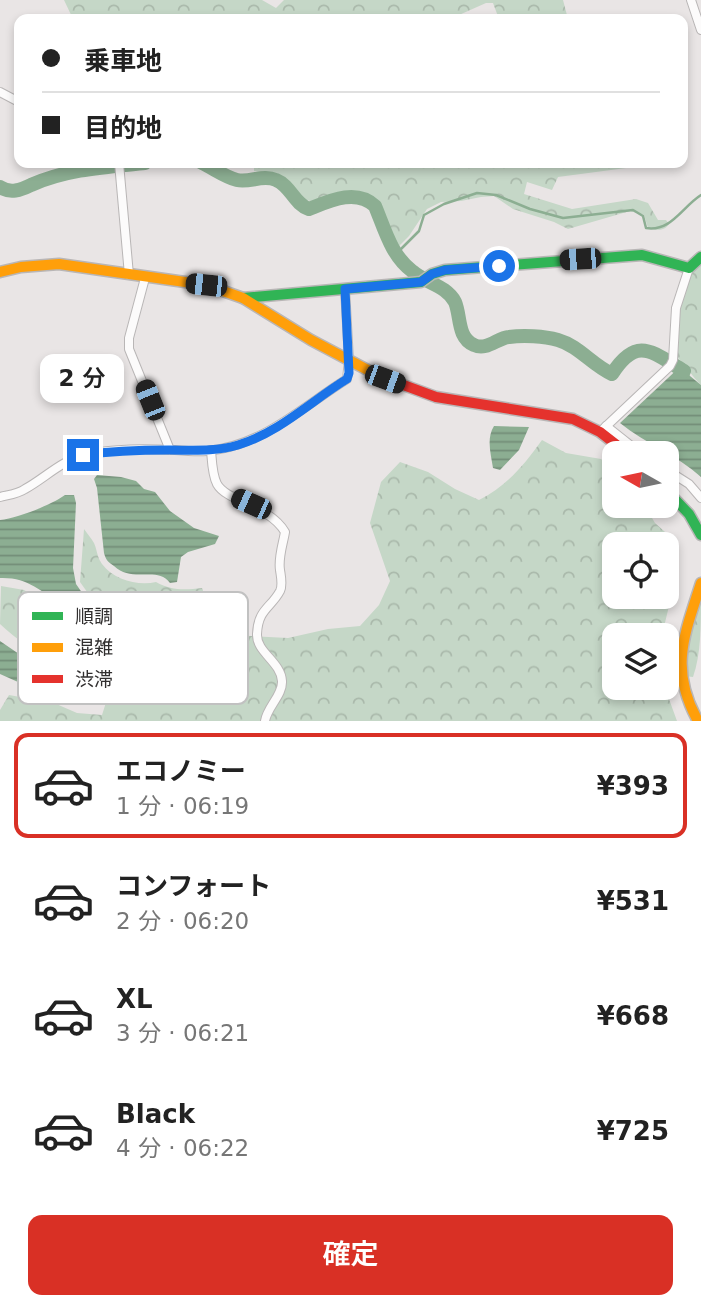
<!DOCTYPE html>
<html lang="ja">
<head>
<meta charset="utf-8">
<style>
  body { margin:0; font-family:"DejaVu Sans","Noto Sans JP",sans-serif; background:#f6f6f6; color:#222; height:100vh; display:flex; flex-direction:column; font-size:26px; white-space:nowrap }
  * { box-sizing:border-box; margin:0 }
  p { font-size:23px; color:#767676 }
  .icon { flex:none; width:38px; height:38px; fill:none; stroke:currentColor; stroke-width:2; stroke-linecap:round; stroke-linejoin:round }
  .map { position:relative; height:721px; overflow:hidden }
  .drawer { display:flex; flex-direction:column; background:#fff; flex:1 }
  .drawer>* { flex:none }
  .hud { position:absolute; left:14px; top:14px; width:674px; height:154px; border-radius:14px; box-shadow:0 4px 10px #0003; display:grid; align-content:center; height:154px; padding:0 28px; background:#fff }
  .needle { width:46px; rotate:279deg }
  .fabs { position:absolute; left:602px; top:441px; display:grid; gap:14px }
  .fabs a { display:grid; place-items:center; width:77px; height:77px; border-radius:14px; background:#fff; box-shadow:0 4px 10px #0003; font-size:35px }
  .end { position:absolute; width:32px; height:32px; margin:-16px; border:9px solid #1a73e8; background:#fff; box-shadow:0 0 0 4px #fff }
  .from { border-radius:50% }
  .bubble { position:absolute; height:49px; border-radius:14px; background:#fff; box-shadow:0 4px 10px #0003; font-size:23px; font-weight:600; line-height:49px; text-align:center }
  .car { position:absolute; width:21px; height:42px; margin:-21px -10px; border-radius:9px; box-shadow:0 0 5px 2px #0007; background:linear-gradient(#222 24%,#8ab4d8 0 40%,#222 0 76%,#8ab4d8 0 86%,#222 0) }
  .hud b { display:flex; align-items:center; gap:24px; height:66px; font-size:26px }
  .hud b+b { border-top:2px solid #e0e0e0 }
  .hud i { width:18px; height:18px; background:#222 }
  ul { padding:12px 0 0; list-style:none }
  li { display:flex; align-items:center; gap:21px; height:105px; margin:0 14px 10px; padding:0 14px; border:4px solid transparent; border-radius:14px }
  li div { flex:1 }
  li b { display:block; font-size:26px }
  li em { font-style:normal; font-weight:600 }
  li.current { border-color:#d93025 }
  li>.icon { width:63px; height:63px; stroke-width:1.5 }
  .primary-button { display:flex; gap:14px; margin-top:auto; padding:14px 28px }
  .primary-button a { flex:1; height:80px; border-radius:14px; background:#d93025; color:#fff; font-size:28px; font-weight:600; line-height:80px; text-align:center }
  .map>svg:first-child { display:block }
</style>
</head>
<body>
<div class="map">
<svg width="701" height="721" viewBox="0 0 701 721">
  <defs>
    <pattern id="forest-crowns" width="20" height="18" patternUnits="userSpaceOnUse" patternTransform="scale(1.75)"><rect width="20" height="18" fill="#c5d7c7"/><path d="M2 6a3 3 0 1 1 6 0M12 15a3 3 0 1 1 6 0" fill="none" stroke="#aab9ab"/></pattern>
    <pattern id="water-rules" width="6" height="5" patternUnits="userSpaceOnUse" patternTransform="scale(1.75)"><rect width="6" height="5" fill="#8cae92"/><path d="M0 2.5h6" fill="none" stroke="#738e78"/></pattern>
  </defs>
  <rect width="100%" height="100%" fill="#e9e5e5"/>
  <g fill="url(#forest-crowns)" fill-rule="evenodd">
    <path d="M64,0H262L276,8L284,0H563L568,19H499L493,3H486L450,19H73Z"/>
    <path d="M282,163H664L558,177L552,190L527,182L524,194L572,209L636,199L648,203L658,220H666L669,224C664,232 656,230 648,228L644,215L630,211L568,229L554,222L513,209L494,196L481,197L461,201L441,202L427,209L409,236L396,249C385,221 380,190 341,194C331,196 321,205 310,201C301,199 296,191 289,186C278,177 267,174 254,171V167Z"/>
    <path d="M701,261V385C692,377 687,366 678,358C679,326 676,284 701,261Z"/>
    <path d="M542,440L566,453L601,459L614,471V506H645L655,523L674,540L677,573L662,635H614V688H665L677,721H0V710L9,695L54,703L77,713L102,715L109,693C71,673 32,654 0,624L1,586L24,590L91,630L106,626L116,618L90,596L80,582L84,529C87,533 91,538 94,543C97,549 97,558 102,564C114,580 138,586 156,582C172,591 185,590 202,588L209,607L212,634L288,638L328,629L360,626L379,605L390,581L370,523L381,482L400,462L428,472L455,489L479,500C507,486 524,465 542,440ZM614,544H667V597H614Z"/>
    <path d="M701,598C701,624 701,655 693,677L684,676L687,639Z"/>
  </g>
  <g fill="url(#water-rules)">
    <path d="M684,363L690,376L701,385V477C677,455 646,444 620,423Z"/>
    <path d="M494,426L529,427L519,450L500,470L493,468C491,454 486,439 494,426Z"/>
    <path d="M97,475L121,477L136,481L144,489L155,492L170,511L194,528L219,536L215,544L188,552L181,557L177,582L170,583C157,565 133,584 114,566C108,562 106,560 104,553L97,488L94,479Z"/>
    <path d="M65,495H74L76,503L73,568L76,584L94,610L109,617L106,626C96,625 92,618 83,613C77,609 70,609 63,605C40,591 28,577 0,578V520C18,518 51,505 65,495Z"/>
    <path d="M0,641L35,665L84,687L87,695L84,699L27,686L0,674Z"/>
  </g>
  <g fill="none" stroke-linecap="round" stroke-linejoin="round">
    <path stroke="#8cae92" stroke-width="2.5" d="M396,254L419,231L424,215L444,204L477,193L496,195L530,209L563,218L633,210L643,216L646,228C671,232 682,207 701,195"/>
    <g stroke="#8cae92" stroke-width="14">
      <path d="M202,163C213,168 225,177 237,180C250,183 263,174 276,180C291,186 294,204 309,209C329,201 356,188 375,206C385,230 391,255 412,271C425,283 446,285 455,302C461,316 457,338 474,345C487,351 497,338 509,337C523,335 544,336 558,340C579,346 592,365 612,374C637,335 652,352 684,371"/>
      <path d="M0,187C10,194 21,190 31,185C67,169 106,167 145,163"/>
    </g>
    <g stroke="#b9b6b6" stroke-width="10">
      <g id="street">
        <path d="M691,0L701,30"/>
        <path d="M0,92L19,102"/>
        <path d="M119,163L129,275"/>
        <path d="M145,278L129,338V349L170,450"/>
        <path d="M606,426L640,453"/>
        <path d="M600,432L670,366L673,360L676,308L689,268"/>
        <path d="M211,450C212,461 212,474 217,484C227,502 269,505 285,532C283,544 278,558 280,570C281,577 283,585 280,591C271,608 258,609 257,634C256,652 281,662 282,681C283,695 267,707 265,721"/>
        <path d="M667,470L689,484L701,498"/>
        <path d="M0,497C8,495 18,494 25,489C45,478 62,460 85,455C114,448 146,449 175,450C186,451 197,452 207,451C263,446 302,407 347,379L349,360L345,289"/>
      </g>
    </g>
    <g stroke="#b9b6b6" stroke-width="13">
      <g id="fast">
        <path d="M243,298L421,282L432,274L445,270L642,255L689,268L701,257"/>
        <path d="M667,491L689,514L701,535"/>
      </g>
    </g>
    <g stroke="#b9b6b6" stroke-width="13">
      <g id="slow">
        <path d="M0,272L21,267L59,264L206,285L243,298L311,340L379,376"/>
        <path d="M698,721C669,669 684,636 701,583"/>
      </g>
    </g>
    <g stroke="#b9b6b6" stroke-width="13">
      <path id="jam" d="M379,376L436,397L573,419L600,432L627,453"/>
    </g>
    <use href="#street" stroke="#fcfbfb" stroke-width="8"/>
    <use href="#fast" stroke="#30b455" stroke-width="10"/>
    <use href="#slow" stroke="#ff9f0a" stroke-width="10"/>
    <use href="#jam" stroke="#e5322d" stroke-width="10"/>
  </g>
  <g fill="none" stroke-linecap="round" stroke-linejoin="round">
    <path stroke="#1a73e8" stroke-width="9" d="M83,455C112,451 140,450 169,450C192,450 215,452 238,445C280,432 311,401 347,379L349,373L345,289L421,282L432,274L445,270L499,266"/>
  </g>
  <rect x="18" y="592" width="230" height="112" rx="10" fill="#fff" stroke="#c1c1c1" stroke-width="2"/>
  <rect x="32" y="612" width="31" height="8" fill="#30b455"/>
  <rect x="32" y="643" width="31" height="9" fill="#ff9f0a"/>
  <rect x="32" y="675" width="31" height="8" fill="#e5322d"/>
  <g font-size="19" fill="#312f2f">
    <text x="75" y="623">順調</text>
    <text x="75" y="654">混雑</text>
    <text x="75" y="686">渋滞</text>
  </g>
</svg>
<div class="fabs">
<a><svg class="needle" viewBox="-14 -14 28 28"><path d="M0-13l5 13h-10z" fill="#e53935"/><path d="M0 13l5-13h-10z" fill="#767676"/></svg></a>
<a><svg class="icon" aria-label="locate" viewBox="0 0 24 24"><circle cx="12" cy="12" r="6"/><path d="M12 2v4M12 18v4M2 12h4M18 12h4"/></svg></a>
<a><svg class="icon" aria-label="layers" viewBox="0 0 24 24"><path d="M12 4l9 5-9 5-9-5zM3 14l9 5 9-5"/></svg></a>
</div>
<i class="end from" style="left:499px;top:266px"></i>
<i class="end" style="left:83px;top:455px"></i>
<div class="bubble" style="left:40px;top:354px;width:84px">2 分</div>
<i class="car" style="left:580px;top:259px;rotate:266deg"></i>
<i class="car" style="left:206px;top:285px;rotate:276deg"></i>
<i class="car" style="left:385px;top:379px;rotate:110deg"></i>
<i class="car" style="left:150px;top:400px;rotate:338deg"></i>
<i class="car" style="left:251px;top:504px;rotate:294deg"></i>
<div class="hud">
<b><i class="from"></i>乗車地</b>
<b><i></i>目的地</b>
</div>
</div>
<section class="drawer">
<ul>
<li class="current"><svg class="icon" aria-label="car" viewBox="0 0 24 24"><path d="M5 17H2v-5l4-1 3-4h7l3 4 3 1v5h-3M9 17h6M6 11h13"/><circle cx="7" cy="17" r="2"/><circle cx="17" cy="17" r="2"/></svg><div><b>エコノミー</b><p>1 分 · 06:19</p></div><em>¥393</em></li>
<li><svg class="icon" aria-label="car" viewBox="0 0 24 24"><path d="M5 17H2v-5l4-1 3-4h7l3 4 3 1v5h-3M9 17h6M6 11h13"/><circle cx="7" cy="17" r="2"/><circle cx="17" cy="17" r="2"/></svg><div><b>コンフォート</b><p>2 分 · 06:20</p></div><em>¥531</em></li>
<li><svg class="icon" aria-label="car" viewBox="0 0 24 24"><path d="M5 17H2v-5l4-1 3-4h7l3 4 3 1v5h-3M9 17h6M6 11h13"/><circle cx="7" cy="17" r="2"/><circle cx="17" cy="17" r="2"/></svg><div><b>XL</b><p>3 分 · 06:21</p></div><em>¥668</em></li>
<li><svg class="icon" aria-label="car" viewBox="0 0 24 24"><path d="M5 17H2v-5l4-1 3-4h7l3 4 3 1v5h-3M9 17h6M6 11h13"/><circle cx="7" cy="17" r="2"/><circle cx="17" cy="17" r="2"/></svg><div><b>Black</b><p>4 分 · 06:22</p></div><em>¥725</em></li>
</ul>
<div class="primary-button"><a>確定</a></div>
</section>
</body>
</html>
